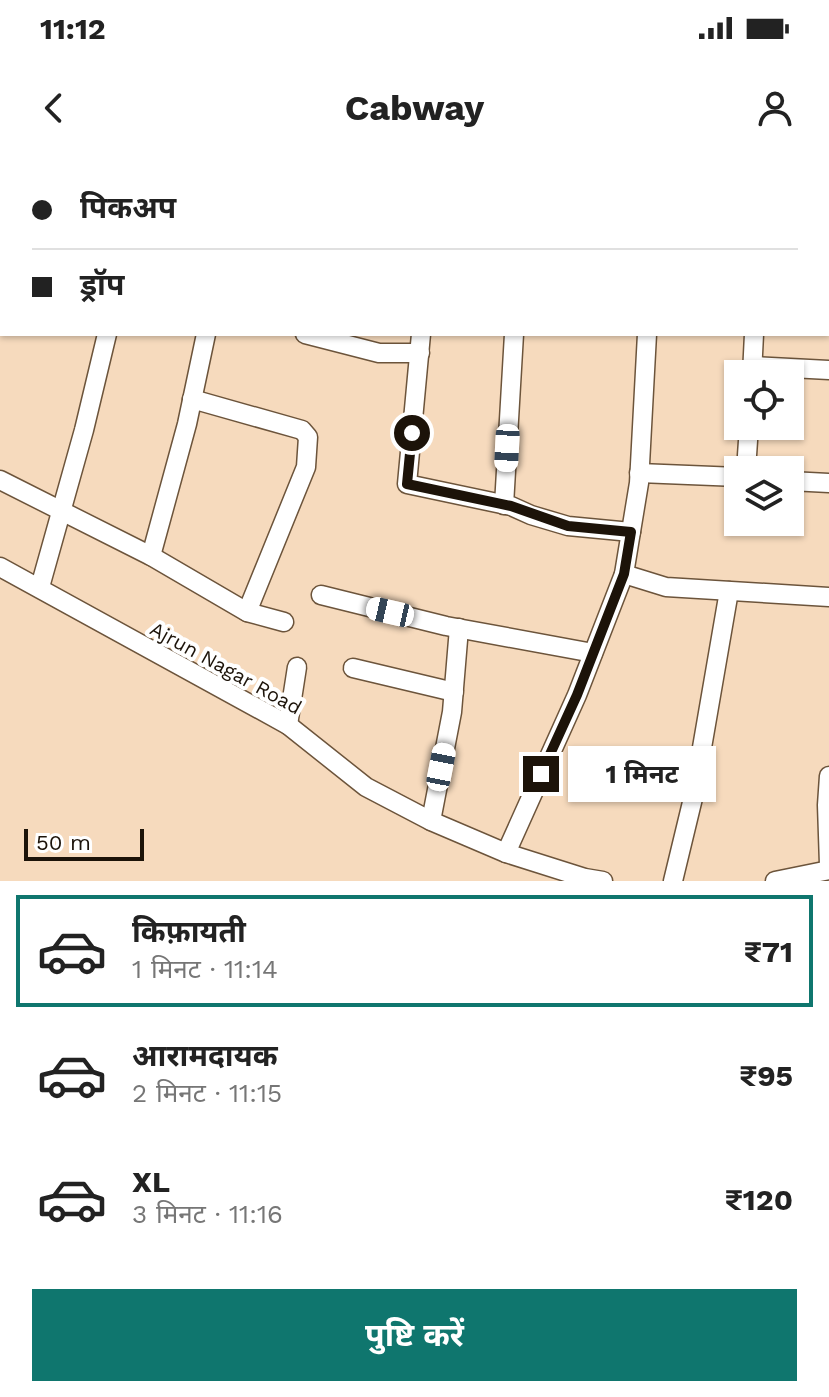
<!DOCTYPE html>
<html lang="hi">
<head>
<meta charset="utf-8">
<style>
  body { margin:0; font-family:"Work Sans","Noto Sans Devanagari",sans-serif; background:#f2f2f2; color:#222; height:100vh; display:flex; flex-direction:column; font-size:30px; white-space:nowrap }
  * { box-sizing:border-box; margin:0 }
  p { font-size:26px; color:#767676 }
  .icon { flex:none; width:44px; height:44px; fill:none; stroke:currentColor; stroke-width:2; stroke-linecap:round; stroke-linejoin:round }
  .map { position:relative; height:721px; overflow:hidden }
  .drawer { display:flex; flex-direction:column; background:#fff; flex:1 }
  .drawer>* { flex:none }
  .hud { position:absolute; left:0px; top:0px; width:830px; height:176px; box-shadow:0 2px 6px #0004; display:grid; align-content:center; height:176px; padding:0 32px; background:#fff }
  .tools { position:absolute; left:724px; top:200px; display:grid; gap:16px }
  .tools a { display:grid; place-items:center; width:80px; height:80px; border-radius:0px; background:#fff; box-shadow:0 2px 6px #0004; font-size:40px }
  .scale { position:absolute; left:24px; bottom:20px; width:120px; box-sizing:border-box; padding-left:8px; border:4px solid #1c1309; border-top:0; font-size:22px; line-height:28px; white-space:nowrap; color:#1c1309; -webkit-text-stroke:6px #fff; paint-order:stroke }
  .end { position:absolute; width:36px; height:36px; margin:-18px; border:10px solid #1c1309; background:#fff; box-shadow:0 0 0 4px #fff }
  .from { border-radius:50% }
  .bubble { position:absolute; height:56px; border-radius:0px; background:#fff; box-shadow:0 2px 6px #0004; font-size:26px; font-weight:700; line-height:56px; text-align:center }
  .car { position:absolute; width:24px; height:48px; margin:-24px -12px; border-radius:10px; box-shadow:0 0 6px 2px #0007; background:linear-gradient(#fff 24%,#345 0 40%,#fff 0 76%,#345 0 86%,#fff 0) }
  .hud b { display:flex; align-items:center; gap:28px; height:76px; font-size:30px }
  .hud b+b { border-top:2px solid #e0e0e0 }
  .hud i { width:20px; height:20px; background:#222 }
  ul { padding:14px 0 0; list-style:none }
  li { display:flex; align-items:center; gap:24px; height:112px; margin:0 16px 12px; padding:0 16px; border:4px solid transparent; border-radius:0px }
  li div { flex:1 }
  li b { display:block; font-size:30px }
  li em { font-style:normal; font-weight:700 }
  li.on { border-color:#0f766e }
  li>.icon { width:72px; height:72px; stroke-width:1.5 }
  .button { display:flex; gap:16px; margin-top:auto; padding:16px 32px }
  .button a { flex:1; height:92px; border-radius:0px; background:#0f766e; color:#fff; font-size:32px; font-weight:700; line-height:92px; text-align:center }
  .status { display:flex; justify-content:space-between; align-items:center; height:56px; padding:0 40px; background:#fff; direction:ltr }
  .status svg { height:22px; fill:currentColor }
  header { display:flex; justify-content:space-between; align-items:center; height:104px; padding:0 32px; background:#fff; font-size:36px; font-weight:700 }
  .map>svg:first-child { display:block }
</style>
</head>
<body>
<div class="status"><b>11:12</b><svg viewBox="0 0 49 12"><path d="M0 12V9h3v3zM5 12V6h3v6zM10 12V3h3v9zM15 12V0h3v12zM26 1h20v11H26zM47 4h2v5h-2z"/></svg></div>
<header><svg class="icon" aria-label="back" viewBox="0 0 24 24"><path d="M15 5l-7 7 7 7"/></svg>Cabway<svg class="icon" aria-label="person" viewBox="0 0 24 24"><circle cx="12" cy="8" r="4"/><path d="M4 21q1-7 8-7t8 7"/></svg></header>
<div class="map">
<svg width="829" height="721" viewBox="0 0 829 721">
  <rect width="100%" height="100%" fill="#f6dabd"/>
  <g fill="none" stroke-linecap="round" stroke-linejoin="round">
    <g stroke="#6c543b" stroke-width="21">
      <g id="minor">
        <path d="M661,0V2"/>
        <path d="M37,2V0"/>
        <path d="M151,2L152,0"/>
        <path d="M281,2V0"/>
        <path d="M404,2L405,0"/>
        <path d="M767,2V0"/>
        <path d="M0,18H2"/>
        <path d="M0,161L2,153"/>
        <path d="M305,174L379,193H420"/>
        <path d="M421,174L407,324L511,346L531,355L568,366L631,372"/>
        <path d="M752,206L829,210"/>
        <path d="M752,214L754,174"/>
        <path d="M192,239L302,270L308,277L306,307L247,452"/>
        <path d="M746,310L749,266"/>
        <path d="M639,313L738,317"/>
        <path d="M0,320L151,396L247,452L284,462"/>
        <path d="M790,321L829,323"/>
        <path d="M504,345L514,174"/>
        <path d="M151,396L187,264L206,174"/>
        <path d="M0,407L288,565L366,627L431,661L506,693L585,718L603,721"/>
        <path d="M624,414L666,427L829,437"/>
        <path d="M40,427L84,270L107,174"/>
        <path d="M321,435L446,466L593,493"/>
        <path d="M353,508L454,532"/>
        <path d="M288,565L297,507"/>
        <path d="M829,616L827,645L829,705"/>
        <path d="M431,661L452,552L459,468"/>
        <path d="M506,693L577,535L624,414L639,323L647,174"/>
        <path d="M673,721L694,634L729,431"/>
        <path d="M775,721L829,710"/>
      </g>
    </g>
    <use href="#minor" stroke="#fff" stroke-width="18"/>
  </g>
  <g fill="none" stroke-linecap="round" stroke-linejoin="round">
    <path stroke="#1c1309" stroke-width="10" d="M412,273L407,324L511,346L568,366L631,372L624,414L577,535L541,614"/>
  </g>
  <g text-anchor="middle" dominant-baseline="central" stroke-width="8" stroke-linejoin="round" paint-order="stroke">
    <g font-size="20" fill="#1c1309" stroke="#fff">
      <text transform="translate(226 508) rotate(29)">Ajrun Nagar Road</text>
    </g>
  </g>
</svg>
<div class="tools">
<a><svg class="icon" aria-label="locate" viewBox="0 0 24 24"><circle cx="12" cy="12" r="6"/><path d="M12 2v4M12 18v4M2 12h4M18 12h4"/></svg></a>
<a><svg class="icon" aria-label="layers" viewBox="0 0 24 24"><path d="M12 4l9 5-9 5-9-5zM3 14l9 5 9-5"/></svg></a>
</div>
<div class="scale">50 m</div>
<i class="end from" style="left:412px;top:273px"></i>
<i class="end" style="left:541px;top:614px"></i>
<div class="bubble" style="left:568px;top:586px;width:148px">1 मिनट</div>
<i class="car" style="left:507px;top:288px;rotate:183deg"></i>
<i class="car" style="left:390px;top:452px;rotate:283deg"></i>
<i class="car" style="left:441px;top:607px;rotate:11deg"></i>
<div class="hud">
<b><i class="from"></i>पिकअप</b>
<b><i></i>ड्रॉप</b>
</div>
</div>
<section class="drawer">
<ul>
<li class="on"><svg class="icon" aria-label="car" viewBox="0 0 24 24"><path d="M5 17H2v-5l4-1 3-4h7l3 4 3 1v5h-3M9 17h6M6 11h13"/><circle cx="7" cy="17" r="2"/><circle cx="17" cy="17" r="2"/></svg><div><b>किफ़ायती</b><p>1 मिनट · 11:14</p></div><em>₹71</em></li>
<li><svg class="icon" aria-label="car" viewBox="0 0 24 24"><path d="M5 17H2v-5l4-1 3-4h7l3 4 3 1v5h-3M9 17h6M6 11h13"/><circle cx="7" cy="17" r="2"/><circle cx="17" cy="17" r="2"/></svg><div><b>आरामदायक</b><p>2 मिनट · 11:15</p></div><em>₹95</em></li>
<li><svg class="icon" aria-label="car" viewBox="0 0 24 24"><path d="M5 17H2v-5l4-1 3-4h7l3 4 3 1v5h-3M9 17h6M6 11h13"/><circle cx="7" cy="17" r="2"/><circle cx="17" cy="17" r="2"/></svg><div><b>XL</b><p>3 मिनट · 11:16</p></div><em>₹120</em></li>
</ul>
<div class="button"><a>पुष्टि करें</a></div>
</section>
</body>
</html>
